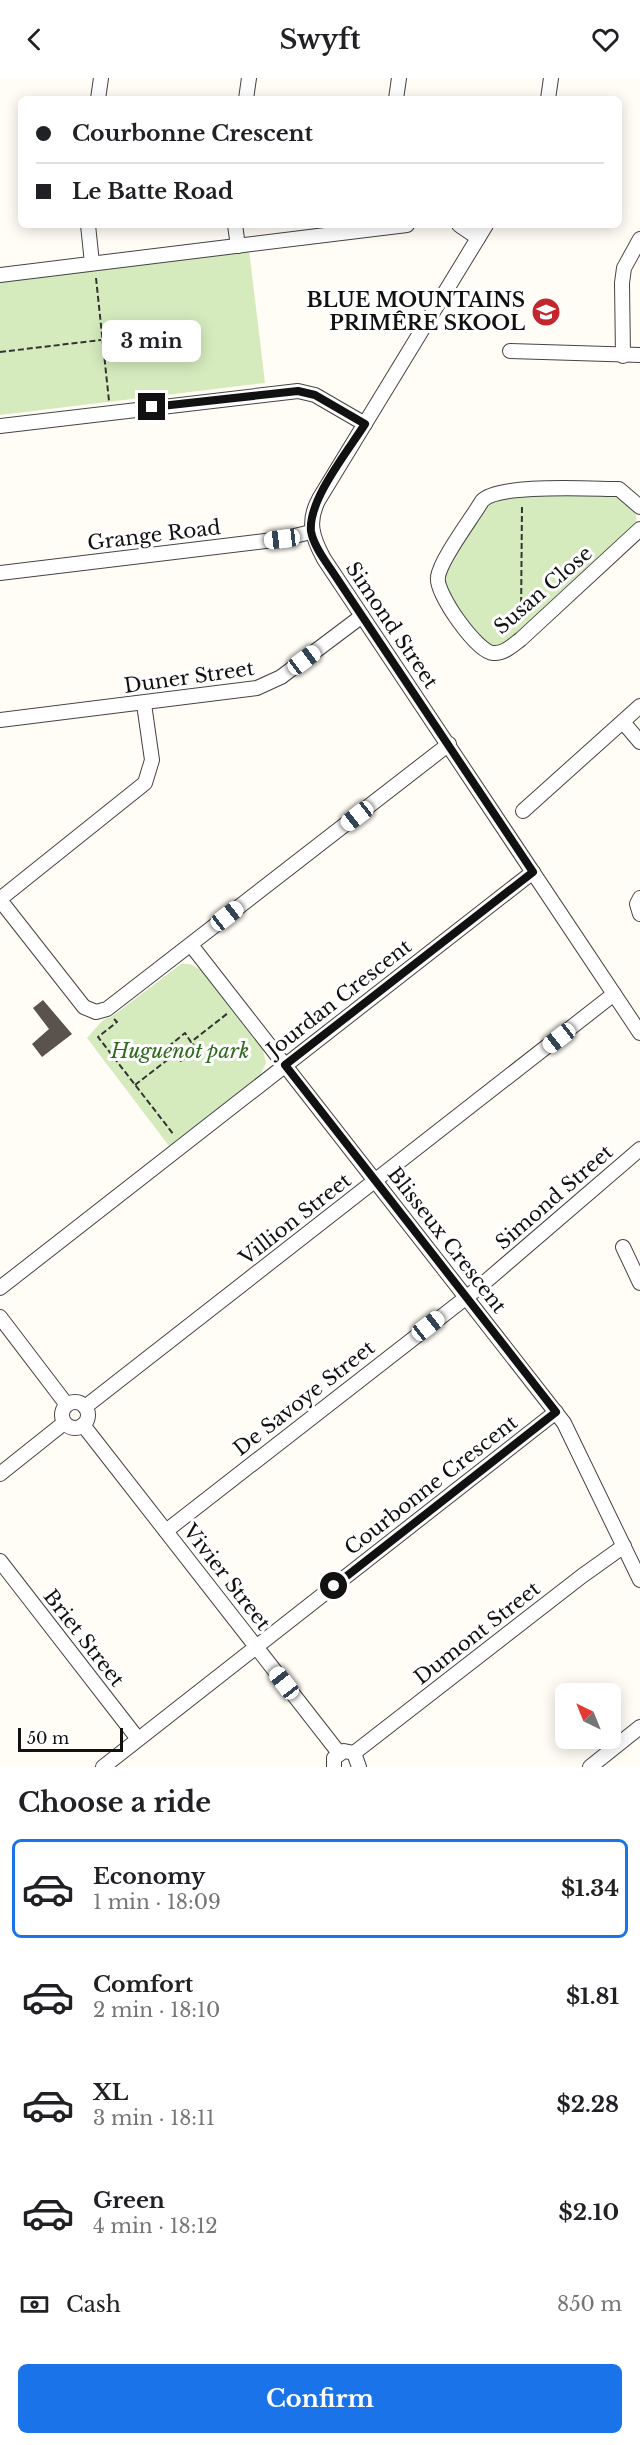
<!DOCTYPE html>
<html lang="en">
<head>
<meta charset="utf-8">
<style>
  body { margin:0; font-family:"Libre Baskerville",serif; background:#f6f6f6; color:#202124; height:100vh; display:flex; flex-direction:column; font-size:22px; white-space:nowrap }
  * { box-sizing:border-box; margin:0 }
  p { font-size:20px; color:#757577 }
  .icon { flex:none; width:33px; height:33px; fill:none; stroke:currentColor; stroke-width:2; stroke-linecap:round; stroke-linejoin:round }
  .map { position:relative; height:1689px; overflow:hidden }
  .drawer { display:flex; flex-direction:column; background:#fff; flex:1 }
  .drawer>* { flex:none }
  .hud { position:absolute; left:18px; top:18px; width:604px; height:132px; border-radius:9px; box-shadow:0 3px 15px #0003; display:grid; align-content:center; height:132px; padding:0 18px; background:#fff }
  .needle { width:39px; rotate:317deg }
  .tools { position:absolute; left:555px; top:1605px; display:grid; gap:12px }
  .tools a { display:grid; place-items:center; width:66px; height:66px; border-radius:9px; background:#fff; box-shadow:0 3px 15px #0003; font-size:30px }
  .scale { position:absolute; left:18px; bottom:15px; width:105px; box-sizing:border-box; padding-left:6px; border:3px solid #111; border-top:0; font-size:16px; line-height:21px; white-space:nowrap; color:#111; -webkit-text-stroke:4px #fff; paint-order:stroke }
  .end { position:absolute; width:27px; height:27px; margin:-14px; border:8px solid #111; background:#fff; box-shadow:0 0 0 3px #fff }
  .from { border-radius:50% }
  .bubble { position:absolute; height:42px; border-radius:9px; background:#fff; box-shadow:0 3px 15px #0003; font-size:20px; font-weight:800; line-height:42px; text-align:center }
  .car { position:absolute; width:18px; height:36px; margin:-18px -9px; border-radius:8px; box-shadow:0 0 4px 2px #0007; background:linear-gradient(#fff 24%,#345 0 40%,#fff 0 76%,#345 0 86%,#fff 0) }
  .hud b { display:flex; align-items:center; gap:21px; height:57px; font-size:22px }
  .hud b+b { border-top:2px solid #e0e0e0 }
  .hud i { width:15px; height:15px; background:#202124 }
  ul { padding:0; list-style:none }
  li { display:flex; align-items:center; gap:18px; height:99px; margin:0 12px 9px; padding:0 6px; border:3px solid transparent; border-radius:9px }
  li div { flex:1 }
  li b { display:block; font-size:22px }
  li em { font-style:normal; font-weight:800 }
  li.selected { border-color:#1a73e8 }
  li>.icon { width:54px; height:54px; stroke-width:1.5 }
  h2 { padding:0 18px; font-size:27px; line-height:72px }
  .pay { display:flex; align-items:center; gap:15px; height:66px; padding:0 18px; font-size:22px }
  .pay p { margin-inline-start:auto }
  .action { display:flex; gap:12px; margin-top:auto; padding:12px 18px }
  .action a { flex:1; height:69px; border-radius:9px; background:#1a73e8; color:#fff; font-size:24px; font-weight:800; line-height:69px; text-align:center }
  header { display:flex; justify-content:space-between; align-items:center; height:78px; padding:0 18px; background:#fff; font-size:27px; font-weight:800 }
  .map>svg:first-child { display:block }
</style>
</head>
<body>
<header><svg class="icon" aria-label="back" viewBox="0 0 24 24"><path d="M15 5l-7 7 7 7"/></svg>Swyft<svg class="icon" aria-label="heart" viewBox="0 0 24 24"><path d="M12 20l-8-8c-3-5 5-10 8-4 3-6 11-1 8 4z"/></svg></header>
<div class="map">
<svg width="640" height="1689" viewBox="0 0 640 1689">
  <rect width="100%" height="100%" fill="#fffdf5"/>
  <g fill="#d5ebbd">
    <path d="M249,172L265,305L0,337V202Z"/>
    <path d="M611,416C625,422 639,429 636,447L507,566L496,569L480,564L447,515L445,498L485,429L504,418Z"/>
    <path d="M181,886H190L201,892L263,972L266,985L260,998L169,1068L87,960L103,942L114,937Z"/>
  </g>
  <path fill="#5a524d" d="M43,922L72,956L42,979L32,966L49,951L33,930Z"/>
  <g fill="none" stroke-linecap="round" stroke-linejoin="round">
    <g stroke="#444" stroke-width="16">
      <g id="minor">
        <path d="M98,21L101,0"/>
        <path d="M246,21L249,0"/>
        <path d="M396,21L399,0"/>
        <path d="M548,21L551,0"/>
        <path d="M88,147L92,185"/>
        <path d="M235,147L238,168"/>
        <path d="M459,147L478,160"/>
        <path d="M486,147L319,421C307,443 312,459 324,481L640,955"/>
        <path d="M0,197L407,147"/>
        <path d="M510,273L640,277"/>
        <path d="M623,278L622,205L624,190L640,161"/>
        <path d="M0,348L298,313L315,317L365,346"/>
        <path d="M640,429L619,411C592,411 497,405 482,423C472,440 440,482 438,499C435,515 477,574 493,575C504,576 513,567 521,561L640,451"/>
        <path d="M0,495L282,461L311,454"/>
        <path d="M0,642L257,610L281,599L362,538"/>
        <path d="M623,644L640,664"/>
        <path d="M523,733L640,628"/>
        <path d="M640,820L637,826L640,836"/>
        <path d="M0,821L145,705L152,682L144,626"/>
        <path d="M0,822L84,929L96,934L107,931L449,666"/>
        <path d="M191,867L564,1345L640,1502"/>
        <path d="M623,1169L640,1205"/>
        <path d="M0,1210L533,794"/>
        <path d="M0,1239L67,1327"/>
        <circle cx="75" cy="1337" r="13"/>
        <path d="M85,1329L614,916"/>
        <path d="M83,1347L339,1675"/>
        <path d="M0,1396L64,1345"/>
        <path d="M166,1453L477,1211L640,1071"/>
        <path d="M0,1483L138,1661"/>
        <path d="M354,1675L582,1498L624,1468"/>
        <path d="M103,1689L556,1334"/>
        <path d="M334,1689V1680L344,1673L354,1675L359,1689"/>
        <path d="M590,1689L640,1649"/>
      </g>
    </g>
    <g stroke="#333" stroke-width="2" stroke-dasharray="6 3" stroke-linecap="butt">
      <path d="M96,200L109,323"/>
      <path d="M0,274L101,262"/>
      <path d="M521,543L522,426"/>
      <path d="M114,941L117,944L98,959L174,1057"/>
      <path d="M175,976L169,968L185,955L191,964L228,935"/>
      <path d="M135,1007L175,976L181,983L197,971L191,964"/>
    </g>
    <use href="#minor" stroke="#fff" stroke-width="14"/>
  </g>
  <g fill="none" stroke-linecap="round" stroke-linejoin="round">
    <path stroke="#111" stroke-width="8" d="M152,329L298,313L315,317L365,346C348,373 308,422 311,453C313,466 323,480 330,490L533,794L285,987L556,1334L334,1508"/>
  </g>
  <defs>
    <g id="school-disc" transform="scale(1.5)"><circle r="9.5" fill="#c4262e" stroke="#fff"/><path d="M0-5L7-2L0 1L-7-2ZM-4 1L0 2.5L4 1V4Q0 6-4 4Z" fill="#fff"/></g>
  </defs>
  <g fill-rule="evenodd">
    <use href="#school-disc" x="546" y="234"/>
  </g>
  <g text-anchor="middle" dominant-baseline="central" stroke-width="6" stroke-linejoin="round" paint-order="stroke">
    <g font-size="20" font-weight="bold" fill="#111" stroke="#fff" text-anchor="end">
      <text x="525" y="222">BLUE MOUNTAINS<tspan x="525" dy="23">PRIMÊRE SKOOL</tspan></text>
    </g>
    <g font-size="20" fill="#111" stroke="#fff">
      <text transform="translate(154 457) rotate(-7)">Grange Road</text>
      <text transform="translate(543 512) rotate(-41)">Susan Close</text>
      <text transform="translate(392 547) rotate(56)">Simond Street</text>
      <text transform="translate(189 599) rotate(-8)">Duner Street</text>
      <text transform="translate(339 920) rotate(-38)">Jourdan Crescent</text>
      <text transform="translate(554 1119) rotate(-41)">Simond Street</text>
      <text transform="translate(295 1141) rotate(-38)">Villion Street</text>
      <text transform="translate(447 1162) rotate(52)">Blisseux Crescent</text>
      <text transform="translate(304 1320) rotate(-38)">De Savoye Street</text>
      <text transform="translate(431 1407) rotate(-38)">Courbonne Crescent</text>
      <text transform="translate(227 1499) rotate(52)">Vivier Street</text>
      <text transform="translate(477 1555) rotate(-38)">Dumont Street</text>
      <text transform="translate(84 1560) rotate(52)">Briet Street</text>
    </g>
    <g font-size="20" font-style="italic" fill="#2f6b1f" stroke="#fff">
      <text x="180" y="973">Huguenot park</text>
    </g>
  </g>
</svg>
<div class="tools">
<a><svg class="needle" viewBox="-14 -14 28 28"><path d="M0-13l5 13h-10z" fill="#e53935"/><path d="M0 13l5-13h-10z" fill="#757577"/></svg></a>
</div>
<div class="scale">50 m</div>
<i class="end from" style="left:334px;top:1508px"></i>
<i class="end" style="left:152px;top:329px"></i>
<div class="bubble" style="left:102px;top:242px;width:99px">3 min</div>
<i class="car" style="left:282px;top:461px;rotate:263deg"></i>
<i class="car" style="left:304px;top:582px;rotate:53deg"></i>
<i class="car" style="left:357px;top:738px;rotate:232deg"></i>
<i class="car" style="left:227px;top:838px;rotate:52deg"></i>
<i class="car" style="left:559px;top:960px;rotate:232deg"></i>
<i class="car" style="left:428px;top:1248px;rotate:52deg"></i>
<i class="car" style="left:284px;top:1605px;rotate:322deg"></i>
<div class="hud">
<b><i class="from"></i>Courbonne Crescent</b>
<b><i></i>Le Batte Road</b>
</div>
</div>
<section class="drawer">
<h2>Choose a ride</h2>
<ul>
<li class="selected"><svg class="icon" aria-label="car" viewBox="0 0 24 24"><path d="M5 17H2v-5l4-1 3-4h7l3 4 3 1v5h-3M9 17h6M6 11h13"/><circle cx="7" cy="17" r="2"/><circle cx="17" cy="17" r="2"/></svg><div><b>Economy</b><p>1 min · 18:09</p></div><em>$1.34</em></li>
<li><svg class="icon" aria-label="car" viewBox="0 0 24 24"><path d="M5 17H2v-5l4-1 3-4h7l3 4 3 1v5h-3M9 17h6M6 11h13"/><circle cx="7" cy="17" r="2"/><circle cx="17" cy="17" r="2"/></svg><div><b>Comfort</b><p>2 min · 18:10</p></div><em>$1.81</em></li>
<li><svg class="icon" aria-label="car" viewBox="0 0 24 24"><path d="M5 17H2v-5l4-1 3-4h7l3 4 3 1v5h-3M9 17h6M6 11h13"/><circle cx="7" cy="17" r="2"/><circle cx="17" cy="17" r="2"/></svg><div><b>XL</b><p>3 min · 18:11</p></div><em>$2.28</em></li>
<li><svg class="icon" aria-label="car" viewBox="0 0 24 24"><path d="M5 17H2v-5l4-1 3-4h7l3 4 3 1v5h-3M9 17h6M6 11h13"/><circle cx="7" cy="17" r="2"/><circle cx="17" cy="17" r="2"/></svg><div><b>Green</b><p>4 min · 18:12</p></div><em>$2.10</em></li>
</ul>
<div class="pay"><svg class="icon" aria-label="cash" viewBox="0 0 24 24"><path d="M3 7h18v10H3z"/><circle cx="12" cy="12" r="2"/></svg>Cash<p>850 m</p></div>
<div class="action"><a>Confirm</a></div>
</section>
</body>
</html>
